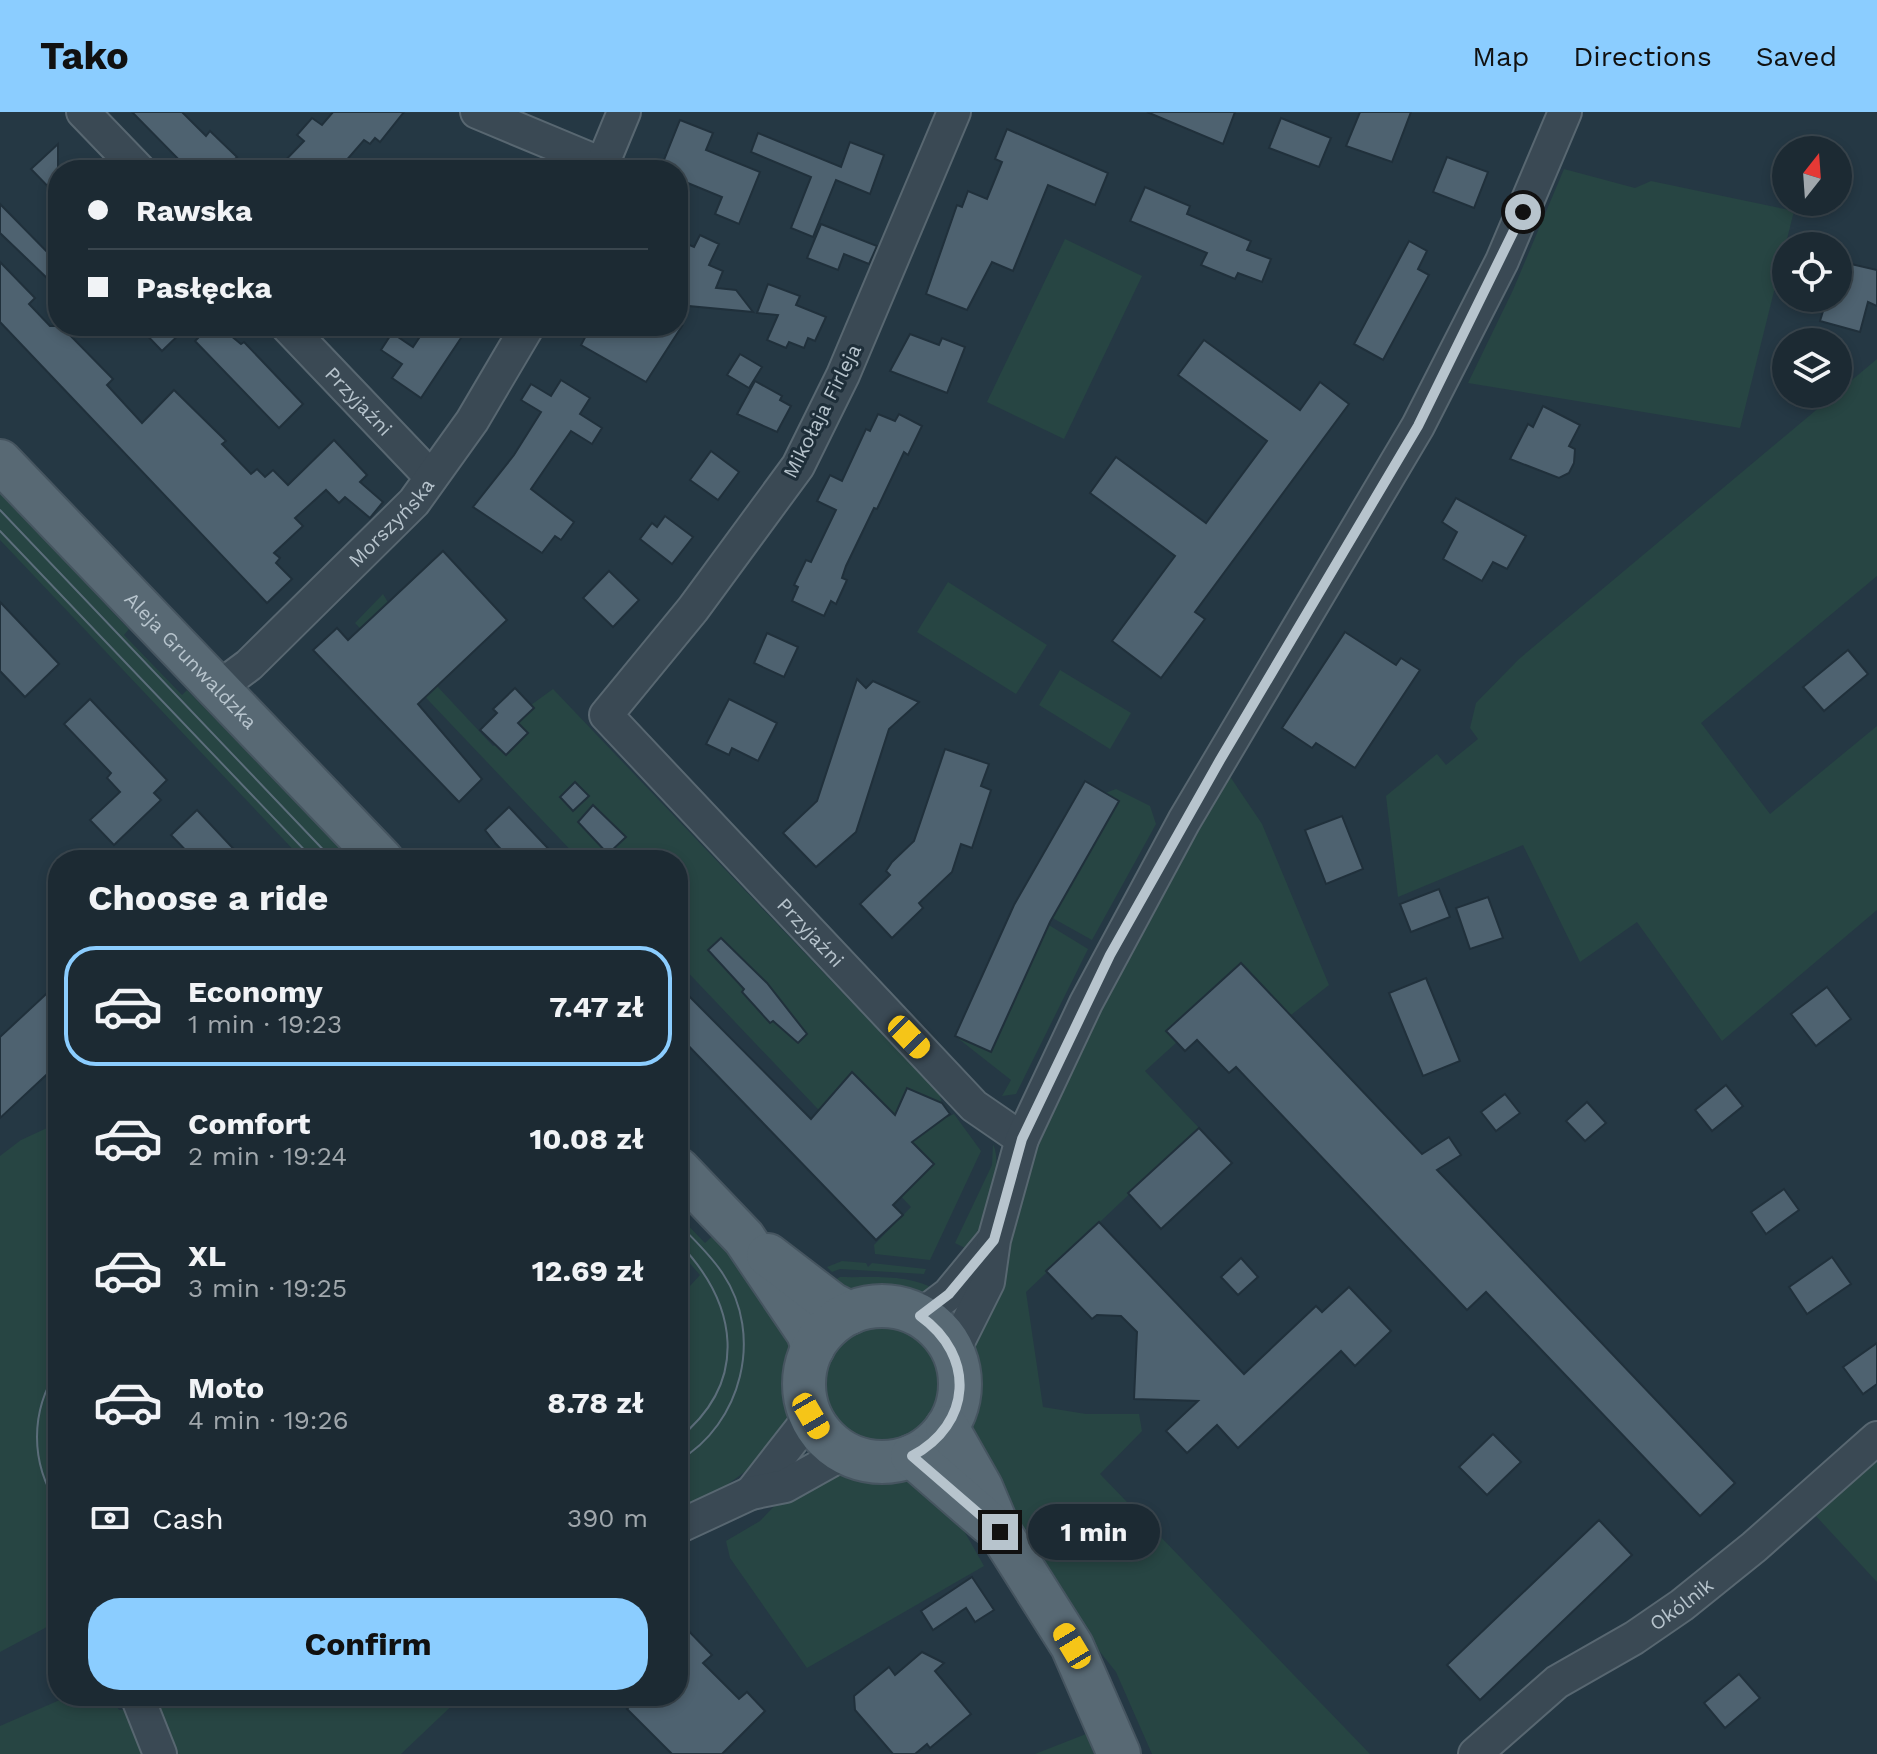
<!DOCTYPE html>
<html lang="en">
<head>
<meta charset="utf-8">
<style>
  body { margin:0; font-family:"Work Sans",sans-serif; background:#29363f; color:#f1f3f6; height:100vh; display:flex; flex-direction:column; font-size:30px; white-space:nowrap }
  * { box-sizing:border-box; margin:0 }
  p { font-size:26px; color:#a0a7ac }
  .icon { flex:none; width:44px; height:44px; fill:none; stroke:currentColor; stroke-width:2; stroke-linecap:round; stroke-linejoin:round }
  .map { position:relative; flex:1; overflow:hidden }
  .drawer { position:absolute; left:48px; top:738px; width:640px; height:856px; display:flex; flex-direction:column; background:#1c2a33; border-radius:32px; box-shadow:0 4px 12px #0003,0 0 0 2px #3a464e }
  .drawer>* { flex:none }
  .top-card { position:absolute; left:48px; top:48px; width:640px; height:176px; border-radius:32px; box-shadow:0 4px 12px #0003,0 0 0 2px #3a464e; display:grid; align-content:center; height:176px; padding:0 40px; background:#1c2a33 }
  .needle { width:52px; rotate:17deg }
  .fabs { position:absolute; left:1772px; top:24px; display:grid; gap:16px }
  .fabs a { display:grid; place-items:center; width:80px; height:80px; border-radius:50%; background:#1c2a33; box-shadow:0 4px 12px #0003,0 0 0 2px #3a464e; font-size:40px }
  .end { position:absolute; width:36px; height:36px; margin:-18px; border:10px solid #b7c4cd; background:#111; box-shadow:0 0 0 4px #111 }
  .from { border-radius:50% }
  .bubble { position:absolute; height:56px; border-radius:28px; background:#1c2a33; box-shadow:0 4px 12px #0003,0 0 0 2px #3a464e; font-size:26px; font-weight:700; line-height:56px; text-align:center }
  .car { position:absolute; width:24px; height:48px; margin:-24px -12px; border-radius:10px; box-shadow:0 0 6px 2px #0007; background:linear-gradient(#f5c518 24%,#345 0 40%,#f5c518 0 76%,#345 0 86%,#f5c518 0) }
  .top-card b { display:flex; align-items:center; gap:28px; height:76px; font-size:30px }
  .top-card b+b { border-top:2px solid #3a464e }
  .top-card i { width:20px; height:20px; background:#f1f3f6 }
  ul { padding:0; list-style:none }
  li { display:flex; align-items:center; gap:24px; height:120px; margin:0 16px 12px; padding:0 24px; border:4px solid transparent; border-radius:32px }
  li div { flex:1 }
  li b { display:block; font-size:30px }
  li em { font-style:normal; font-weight:700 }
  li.selected { border-color:#8bcdff }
  li>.icon { width:72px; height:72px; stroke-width:1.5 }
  h2 { padding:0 40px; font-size:36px; line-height:96px }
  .pay { display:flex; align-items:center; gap:20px; height:88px; padding:0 40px; font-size:30px }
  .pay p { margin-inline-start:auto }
  .button { display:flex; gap:16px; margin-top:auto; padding:16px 40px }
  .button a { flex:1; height:92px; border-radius:32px; background:#8bcdff; color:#111; font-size:32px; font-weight:700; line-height:92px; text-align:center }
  header { display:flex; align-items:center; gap:48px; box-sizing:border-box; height:112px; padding:0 40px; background:#8bcdff; color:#111 }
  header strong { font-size:38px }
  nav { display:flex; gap:44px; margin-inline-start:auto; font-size:28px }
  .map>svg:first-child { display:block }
</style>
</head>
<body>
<header>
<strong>Tako</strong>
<nav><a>Map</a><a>Directions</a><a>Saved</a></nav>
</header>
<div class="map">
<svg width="1877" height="1642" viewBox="0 0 1877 1642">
  <rect width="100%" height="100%" fill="#253844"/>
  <g fill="#274543">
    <path d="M1564,57L1635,76L1651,69L1794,99L1740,316L1468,271L1513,178Z"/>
    <path d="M1065,127L1142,164L1064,327L987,290Z"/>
    <path d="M1877,247V464L1701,611L1770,702L1877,614V798L1722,929L1637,810L1580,850L1523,733L1398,785L1386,684L1437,642L1446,653L1478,627L1470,616L1476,591L1519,547Z"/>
    <path d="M0,380L123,511L129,517L124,523L182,583L187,578L352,748H303L0,428Z"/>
    <path d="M948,470L1047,533L1016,582L917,520Z"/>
    <path d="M383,482L437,574L493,634L528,621L518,611L533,596L531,593L553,577L940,983L941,990L933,997L941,1008L954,1002L981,1039L930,1148L875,1142L874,1133L911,1095L678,850V748H580L355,511Z"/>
    <path d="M1060,558L1131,601L1110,637L1039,593Z"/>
    <path d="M1227,660L1262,712L1329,873L1291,903L1187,899L1167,918L1177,930L1145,959L1199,1016L1026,1180L1043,1295L1086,1302H1139L1142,1319L1100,1362L1370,1642H1152L1116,1560L1089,1526L962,1318L969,1285L968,1244L1029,1048L1110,872Z"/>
    <path d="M1116,677L1150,694L1156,712L1092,828L1040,799L1057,798L1119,689L1105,681Z"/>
    <path d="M1044,810L1088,837L1016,982L1002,984L1011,968L955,924L992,940L1043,826Z"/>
    <path d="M58,1011V1509L0,1540V1044L21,1028Z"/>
    <path d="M993,1032C1005,1056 983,1115 971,1139L955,1131L992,1053Z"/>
    <path d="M678,1103L705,1131L717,1120L765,1176L797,1248L794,1298L793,1307L765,1345L724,1375L678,1397V1187L700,1163L678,1138Z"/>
    <path d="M842,1149L866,1151L868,1155L872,1151L926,1157L924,1162L840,1157L832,1160L827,1155Z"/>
    <path d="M840,1165C873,1166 911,1161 939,1180L921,1187L859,1186L831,1170Z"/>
    <circle cx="882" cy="1272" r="60"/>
    <path d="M1877,1346V1470L1816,1404Z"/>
    <path d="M843,1354L907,1361L959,1410L984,1454L807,1556L730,1446L726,1429L760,1409L777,1391Z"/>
    <path d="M69,1584H111L119,1598L132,1597L150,1642H0V1614Z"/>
    <path d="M150,1584H462L401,1642H173Z"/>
    <path d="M1086,1622L1094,1642H1035Z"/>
  </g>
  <g fill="#4e6270" stroke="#20303b" stroke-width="2">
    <path d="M132,0H182L206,24L210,19L237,45L224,58H189Z"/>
    <path d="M333,0H404L380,30L375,26L370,32L364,28L338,58L325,50L318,58H276L304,29L297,23L312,6L322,13Z"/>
    <path d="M1147,0H1235L1223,32Z"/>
    <path d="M1360,0H1411L1392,50L1346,34Z"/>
    <path d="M1281,6L1331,26L1319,55L1269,36Z"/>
    <path d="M680,8L713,21L706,38L760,60L739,112L715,102L722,85L678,67V58H660Z"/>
    <path d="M1007,17L1108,61L1095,93L1048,73L1013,159L992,150L967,198L926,182L957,93L962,95L968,79L987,87L1002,50L995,47Z"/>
    <path d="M758,21L841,55L850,30L884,43L870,82L836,68L813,125L791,116L811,65L751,40Z"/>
    <path d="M58,32V85L31,57Z"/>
    <path d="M1447,45L1488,60L1474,96L1433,80Z"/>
    <path d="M1145,75L1190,94L1187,102L1251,129L1247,138L1271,147L1262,170L1238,161L1235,167L1201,153L1207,141L1130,109Z"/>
    <path d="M0,92L58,151V156L48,167L0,121Z"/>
    <path d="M821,112L877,134L869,152L844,142L838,158L807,146Z"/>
    <path d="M700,123L719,132L709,153L723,159L716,176L736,178L753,200L678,193V172L686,154L678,151V128L694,135Z"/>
    <path d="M1409,129L1427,139L1418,157L1429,163L1383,248L1354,232Z"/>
    <path d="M1838,149L1877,158V194L1868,190L1860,220L1820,209L1827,186H1838Z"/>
    <path d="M0,150L35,186L29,192L50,214H61L113,267L107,273L142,311L174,278L226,329L222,332L251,362L257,357L265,365L273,358L288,373L334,328L367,363L360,370L383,390L370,406L345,385L339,391L326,378L295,406L303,414L274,441L280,446L276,451L292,467L267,491L0,210Z"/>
    <path d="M768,172L800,184L796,193L826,205L815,229L808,226L804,236L789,230L786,236L767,228L778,203L757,201Z"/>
    <path d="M138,214H188L162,239Z"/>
    <path d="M210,214H219L241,232L244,230L303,292L279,316L195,229Z"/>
    <path d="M427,214H469L421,286L392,266L402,252L381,238L392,221L413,235Z"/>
    <path d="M591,214H682L646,270L581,233Z"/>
    <path d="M910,222L939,233L942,226L965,235L947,281L890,259Z"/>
    <path d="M1204,228L1300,298L1320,270L1349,292L1195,500L1205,507L1161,566L1112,529L1175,444L1090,381L1116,345L1206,411L1267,329L1178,263Z"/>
    <path d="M740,242L762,255L749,276L727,263Z"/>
    <path d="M561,268L590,286L580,302L602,316L592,332L571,319L531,377L574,410L561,428L555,424L542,441L473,395L514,343L541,300L521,288L531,272L551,284Z"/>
    <path d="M755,269L782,284L780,288L791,294L777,320L737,302Z"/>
    <path d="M1543,294L1580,313L1569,334L1575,337L1574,351L1569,361L1559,366L1510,347L1528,312L1533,315Z"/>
    <path d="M878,302L895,309L899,302L922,314L908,343L904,340L877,397L874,396L846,454L842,466L847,468L836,492L831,489L824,504L792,489L798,475L794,473L806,448L811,450L836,398L817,389L830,363L842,369L866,317L870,319Z"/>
    <path d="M711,339L739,360L718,388L690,368Z"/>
    <path d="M1456,386L1526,424L1507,457L1493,450L1482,469L1443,447L1457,420L1442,410Z"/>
    <path d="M665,404L693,425L672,452L640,427L652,411L657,415Z"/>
    <path d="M443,439L507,508L418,592L482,667L459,690L313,538L337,516L348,528Z"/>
    <path d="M609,459L639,488L613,515L583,486Z"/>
    <path d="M0,490L59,552L25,585L0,559Z"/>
    <path d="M1345,520L1396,553L1401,546L1420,558L1355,656L1316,631L1312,636L1282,616Z"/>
    <path d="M767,521L798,535L784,565L754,551Z"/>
    <path d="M1848,538L1868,562L1824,599L1803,575Z"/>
    <path d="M857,567L866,576L873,569L919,590L889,617L856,720L816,755L783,721L817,689Z"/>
    <path d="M515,576L534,596L518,611L528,621L506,643L480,618L497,601L493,597Z"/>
    <path d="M90,587L167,668L154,681L161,688L114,733L90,708L120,680L107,666L111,661L64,612Z"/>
    <path d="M729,587L777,611L758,649L732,636L729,643L706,632Z"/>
    <path d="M945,637L989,652L981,674L991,678L972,736L961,732L952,760L919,791L923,796L892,826L860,792L890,763L886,759L892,750L914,729Z"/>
    <path d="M1085,669L1119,689L1050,810L991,940L955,924L1014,793Z"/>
    <path d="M575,670L589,684L573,699L560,685Z"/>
    <path d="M593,693L626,725L608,742L578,710Z"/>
    <path d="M509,695L559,748H511L496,732L485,718Z"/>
    <path d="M197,698L244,748H195L171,723Z"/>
    <path d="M1342,704L1363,757L1326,772L1305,718Z"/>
    <path d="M1439,777L1450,805L1411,820L1400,792Z"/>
    <path d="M1488,785L1503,826L1470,837L1456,796Z"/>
    <path d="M721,826L767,871L807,922L798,931L773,909L770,911L742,880L744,877L708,838Z"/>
    <path d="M1241,851L1422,1042L1449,1025L1461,1043L1437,1058L1735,1371L1700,1404L1486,1180L1467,1198L1236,955L1229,961L1197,928L1185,939L1166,919Z"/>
    <path d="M1426,866L1460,949L1423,964L1389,881Z"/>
    <path d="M58,871V952L0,1006V925Z"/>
    <path d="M678,873L811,1007L852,960L895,1003L907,976L942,991L950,1002L912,1030L934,1052L893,1093L903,1103L876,1128L678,923Z"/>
    <path d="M1827,875L1851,907L1816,934L1791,902Z"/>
    <path d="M1726,973L1743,994L1712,1019L1695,998Z"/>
    <path d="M1505,982L1520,1001L1496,1019L1481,1000Z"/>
    <path d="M1587,990L1606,1011L1585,1029L1566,1009Z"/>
    <path d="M1199,1016L1232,1051L1161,1117L1128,1081Z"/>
    <path d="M1784,1077L1799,1098L1766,1122L1751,1100Z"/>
    <path d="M1099,1110L1244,1262L1316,1194L1322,1200L1349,1175L1391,1219L1355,1254L1341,1239L1238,1336L1217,1313L1187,1341L1166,1319L1198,1289L1134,1287L1137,1220L1121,1204L1097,1203L1092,1207L1046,1159Z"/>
    <path d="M1832,1145L1851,1172L1807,1202L1789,1175Z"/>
    <path d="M1241,1146L1258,1165L1238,1183L1221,1165Z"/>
    <path d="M1877,1231V1272L1863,1282L1843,1255Z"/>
    <path d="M1493,1322L1521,1350L1487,1383L1459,1355Z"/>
    <path d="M1599,1408L1632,1443L1480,1588L1447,1553Z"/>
    <path d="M972,1465L994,1498L975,1510L966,1496L933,1518L921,1499Z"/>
    <path d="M678,1508L712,1543L703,1551L739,1587L747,1580L765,1599L722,1642H672L627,1597L630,1594L620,1584H678Z"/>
    <path d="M922,1540L944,1551L935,1559L971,1602L930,1636L927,1632L915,1642H893L855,1598L854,1584L889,1555L895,1563Z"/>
    <path d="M1739,1562L1760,1586L1725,1616L1704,1591Z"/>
  </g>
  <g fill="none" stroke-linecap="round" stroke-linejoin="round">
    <g stroke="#586771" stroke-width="36">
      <g id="minor">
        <path d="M83,0L139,58"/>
        <path d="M477,0L602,52"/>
        <path id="s1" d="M954,0L843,263L798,354L693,497L606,603L974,994L1022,1027"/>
        <path d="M600,58L624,0"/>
        <path id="s2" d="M287,214L431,365"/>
        <path id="s3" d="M218,576L249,553L414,390L472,309L528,214"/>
        <path d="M920,1204L949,1182L992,1130"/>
        <path d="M953,1240L988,1170L994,1128L1022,1027L1086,891L1184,709L1418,314L1502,149L1565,0"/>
        <path d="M751,1381L811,1304"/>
        <path d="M678,1415L751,1381L785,1374L844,1341"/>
        <path d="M137,1584L160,1642"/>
        <path id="s4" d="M1475,1642L1557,1570L1634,1526L1682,1493L1754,1435L1877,1326"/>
      </g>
    </g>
    <g stroke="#465560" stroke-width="46">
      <g id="major">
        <path id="s5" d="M0,349L382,748"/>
        <path d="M678,1057L744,1126L808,1221L813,1236"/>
        <path d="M768,1143L832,1192L850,1201"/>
        <circle cx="882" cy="1272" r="78"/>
        <path d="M947,1315L981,1375L1000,1420L1072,1534L1119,1642"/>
        <path d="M912,1344L989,1411"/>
      </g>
    </g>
    <use href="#minor" stroke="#3a4954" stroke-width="32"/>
    <use href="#major" stroke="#586974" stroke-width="42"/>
    <g stroke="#5c6e7b" stroke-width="2">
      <path d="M0,398L333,748"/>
      <path d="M0,419L314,748"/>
      <path d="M678,1111C693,1127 711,1143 723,1162C764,1223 742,1312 678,1349"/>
      <path d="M678,1130C738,1192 750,1269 678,1327"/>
      <path d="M58,1257C30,1299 30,1351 58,1393"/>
      <path d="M58,1289L52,1319L58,1361"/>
    </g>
  </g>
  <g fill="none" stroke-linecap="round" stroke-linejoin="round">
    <path stroke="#b7c4cd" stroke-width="10" d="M1000,1420L912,1344C972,1312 976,1244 920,1204L949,1182L994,1128L1022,1027L1110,843L1220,648L1418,314L1523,100"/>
  </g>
  <g text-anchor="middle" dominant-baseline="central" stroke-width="6" stroke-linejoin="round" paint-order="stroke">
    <g font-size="20" fill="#b7c4cd" stroke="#1e2e39">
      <text stroke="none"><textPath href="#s2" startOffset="104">Przyjaźni</textPath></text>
      <text transform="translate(822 299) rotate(-63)">Mikołaja Firleja</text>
      <text stroke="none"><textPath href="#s3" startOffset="240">Morszyńska</textPath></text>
      <text stroke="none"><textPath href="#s5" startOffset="276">Aleja Grunwaldzka</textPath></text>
      <text stroke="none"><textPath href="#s1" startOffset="1000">Przyjaźni</textPath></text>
      <text stroke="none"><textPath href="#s4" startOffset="256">Okólnik</textPath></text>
    </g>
  </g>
</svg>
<div class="fabs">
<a><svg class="needle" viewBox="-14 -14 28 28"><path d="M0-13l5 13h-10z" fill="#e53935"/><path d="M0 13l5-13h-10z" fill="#a0a7ac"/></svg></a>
<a><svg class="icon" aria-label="locate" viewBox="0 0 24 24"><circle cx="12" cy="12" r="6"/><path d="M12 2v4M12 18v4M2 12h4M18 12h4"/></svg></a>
<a><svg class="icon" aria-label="layers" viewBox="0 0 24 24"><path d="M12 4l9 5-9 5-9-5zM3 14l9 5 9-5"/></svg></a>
</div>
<i class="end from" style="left:1523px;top:100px"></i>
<i class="end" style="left:1000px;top:1420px"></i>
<div class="bubble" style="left:1028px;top:1392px;width:132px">1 min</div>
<i class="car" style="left:909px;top:925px;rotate:136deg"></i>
<i class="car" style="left:811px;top:1304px;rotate:150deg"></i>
<i class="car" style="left:1072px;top:1534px;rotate:329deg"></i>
<div class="top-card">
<b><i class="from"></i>Rawska</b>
<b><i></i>Pasłęcka</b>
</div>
<section class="drawer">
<h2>Choose a ride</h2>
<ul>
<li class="selected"><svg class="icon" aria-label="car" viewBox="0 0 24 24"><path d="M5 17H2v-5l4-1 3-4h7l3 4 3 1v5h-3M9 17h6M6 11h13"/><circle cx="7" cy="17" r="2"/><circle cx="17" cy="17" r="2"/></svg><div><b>Economy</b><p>1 min · 19:23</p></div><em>7.47 zł</em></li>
<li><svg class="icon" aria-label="car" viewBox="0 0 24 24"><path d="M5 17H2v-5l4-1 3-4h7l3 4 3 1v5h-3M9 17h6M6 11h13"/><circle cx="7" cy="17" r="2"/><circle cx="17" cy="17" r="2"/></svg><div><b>Comfort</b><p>2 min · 19:24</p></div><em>10.08 zł</em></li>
<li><svg class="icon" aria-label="car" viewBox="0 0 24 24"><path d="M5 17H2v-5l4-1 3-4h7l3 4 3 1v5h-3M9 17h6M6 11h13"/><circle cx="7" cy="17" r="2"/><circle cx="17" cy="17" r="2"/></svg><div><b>XL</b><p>3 min · 19:25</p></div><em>12.69 zł</em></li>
<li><svg class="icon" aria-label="car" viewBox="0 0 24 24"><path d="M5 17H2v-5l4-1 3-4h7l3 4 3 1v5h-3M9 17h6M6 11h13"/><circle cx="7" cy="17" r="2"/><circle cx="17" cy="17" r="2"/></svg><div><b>Moto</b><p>4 min · 19:26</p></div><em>8.78 zł</em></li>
</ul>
<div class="pay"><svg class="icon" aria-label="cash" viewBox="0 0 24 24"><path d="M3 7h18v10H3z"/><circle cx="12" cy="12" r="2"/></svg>Cash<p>390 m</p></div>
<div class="button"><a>Confirm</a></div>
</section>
</div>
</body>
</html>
